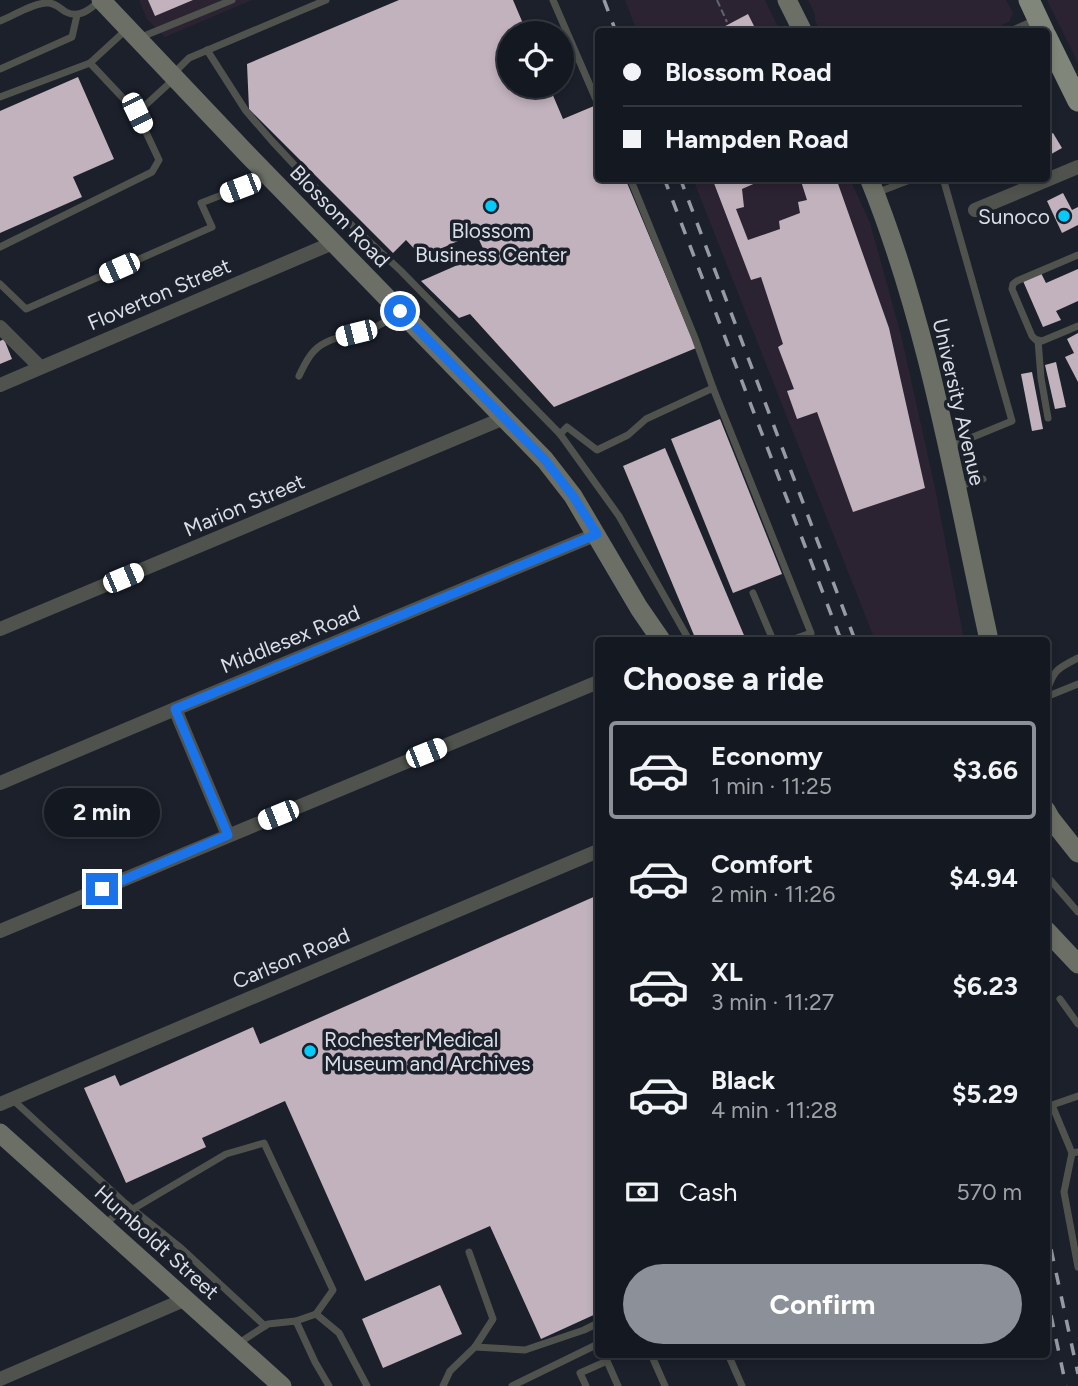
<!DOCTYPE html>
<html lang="en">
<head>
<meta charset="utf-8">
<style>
  body { margin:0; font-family:Figtree,sans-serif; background:#21252d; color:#f1f3f6; height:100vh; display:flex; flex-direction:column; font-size:26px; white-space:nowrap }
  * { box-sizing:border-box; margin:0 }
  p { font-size:23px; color:#9da0a5 }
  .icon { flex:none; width:38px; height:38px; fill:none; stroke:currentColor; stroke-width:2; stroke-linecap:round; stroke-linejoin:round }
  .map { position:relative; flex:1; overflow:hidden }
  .details { position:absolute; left:595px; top:637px; width:455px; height:721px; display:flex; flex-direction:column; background:#141820; border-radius:7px; box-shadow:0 4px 10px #0003,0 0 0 2px #33373e }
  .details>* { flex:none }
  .banner { position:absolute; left:595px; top:28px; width:455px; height:154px; border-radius:7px; box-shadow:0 4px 10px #0003,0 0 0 2px #33373e; display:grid; align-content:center; height:154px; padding:0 28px; background:#141820 }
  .tools { position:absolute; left:497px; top:21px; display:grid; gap:14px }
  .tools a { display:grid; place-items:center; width:77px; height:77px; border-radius:50%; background:#141820; box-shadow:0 4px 10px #0003,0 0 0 2px #33373e; font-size:35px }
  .end { position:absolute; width:32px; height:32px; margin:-16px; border:9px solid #1a73e8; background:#fff; box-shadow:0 0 0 4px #fff }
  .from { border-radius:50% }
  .bubble { position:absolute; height:49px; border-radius:24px; background:#141820; box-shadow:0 4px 10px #0003,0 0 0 2px #33373e; font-size:23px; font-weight:700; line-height:49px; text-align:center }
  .car { position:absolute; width:21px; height:42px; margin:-21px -10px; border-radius:9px; box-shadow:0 0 5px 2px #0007; background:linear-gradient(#fff 24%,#345 0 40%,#fff 0 76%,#345 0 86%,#fff 0) }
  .banner b { display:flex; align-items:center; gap:24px; height:66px; font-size:26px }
  .banner b+b { border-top:2px solid #33373e }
  .banner i { width:18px; height:18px; background:#f1f3f6 }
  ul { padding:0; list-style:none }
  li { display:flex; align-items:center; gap:21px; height:98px; margin:0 14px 10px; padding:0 14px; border:4px solid transparent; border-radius:7px }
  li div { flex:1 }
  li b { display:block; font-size:26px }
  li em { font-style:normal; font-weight:700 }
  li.current { border-color:#8c9099 }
  li>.icon { width:63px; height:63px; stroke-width:1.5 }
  h2 { padding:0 28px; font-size:32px; line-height:84px }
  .pay { display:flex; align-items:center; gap:18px; height:77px; padding:0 28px; font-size:26px }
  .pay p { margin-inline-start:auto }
  .action { display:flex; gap:14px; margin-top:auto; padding:14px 28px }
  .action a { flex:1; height:80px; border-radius:42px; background:#8c9099; color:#fff; font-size:28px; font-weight:700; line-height:80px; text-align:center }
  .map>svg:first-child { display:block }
</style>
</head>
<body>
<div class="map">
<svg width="1078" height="1386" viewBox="0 0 1078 1386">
  <rect width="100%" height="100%" fill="#1b202b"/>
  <g fill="#2c2332">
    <path d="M139,0H252L165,37L147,19Z"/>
    <path d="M625,0H765L780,31H637Z"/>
    <path d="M808,0H1006L1013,13L1009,22L988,31H820L815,20V14Z"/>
    <path d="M1047,0H1078V63L1052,10Z"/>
    <path d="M693,179H850L870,223L901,335L935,488L964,640H875Z"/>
  </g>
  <g fill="#c1b2bd">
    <path d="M148,0H193L155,16Z"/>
    <path d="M399,0H513L527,33H509V86H549L563,119L594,106L598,116V178H625L696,348L554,407L470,314L459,318L421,281L485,253L476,233L422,257L406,240L393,253L249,109L247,64Z"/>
    <path d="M748,14L757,32H714Z"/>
    <path d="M78,77L114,159L73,177L82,197L0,233V111Z"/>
    <path d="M1053,133L1062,148L1046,157V137Z"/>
    <path d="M712,178H767L742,189L744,207L736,209L748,240L780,229L779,221L800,213L798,202L807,200L800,178H836L889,328L925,488L853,512L817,412L797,419L787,391L794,389L778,347L783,344L761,277L751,280Z"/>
    <path d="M1063,193L1072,210L1078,207V225L1062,233L1047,201Z"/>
    <path d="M1078,269V301L1056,311L1061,320L1043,327L1023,281L1041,273L1046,283Z"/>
    <path d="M1078,333V382L1065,357L1074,353L1067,339Z"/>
    <path d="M4,339L12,359L0,364V341Z"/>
    <path d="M1056,362L1066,407L1055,409L1045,365Z"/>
    <path d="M1032,372L1043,429L1032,431L1021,374Z"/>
    <path d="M720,419L782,574L733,593L671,439Z"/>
    <path d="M665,448L746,640H696L623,466Z"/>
    <path d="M598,895V1313L541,1339L490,1226L365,1281L285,1101L202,1138L206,1147L126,1183L84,1088L115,1075L120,1086L253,1027L260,1044Z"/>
    <path d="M440,1285L462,1334L383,1368L362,1319Z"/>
  </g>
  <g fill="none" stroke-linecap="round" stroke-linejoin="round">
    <path stroke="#60656f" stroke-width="2" stroke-dasharray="7 3.5" stroke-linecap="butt" d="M717,0L727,22"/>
    <g stroke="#50534d" stroke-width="7">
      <path d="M553,0L598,104"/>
      <path d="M0,21C13,16 33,3 47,3C56,3 59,8 66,12C79,19 91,9 100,0"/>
      <path d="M139,38L232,0"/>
      <path d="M207,50L246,111L272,141L342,216L401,271L560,434"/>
      <path d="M90,63L137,113"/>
      <path d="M0,69L72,37L77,15"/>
      <path d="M173,74L189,58L326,0"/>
      <path d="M0,97L90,63L127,29"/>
      <path d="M630,178L695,338L713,388"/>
      <path d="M943,178L1012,421L951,446"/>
      <path d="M876,193L915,178"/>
      <path d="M0,247L152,172L159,160L137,113L175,78"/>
      <path d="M1078,255L1017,281L1013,284L1012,289L1032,336L1036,340L1042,341L1078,326"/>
      <path d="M0,284L26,309L212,227L201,203L266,178"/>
      <path d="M1038,340L1041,378L1048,418"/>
      <path d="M299,376C303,368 307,358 314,351C328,336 352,336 371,329C382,325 391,318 400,311"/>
      <path d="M960,486L983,479"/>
      <path d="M753,593L773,640"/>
      <path d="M689,640L619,516L560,434L567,427L597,450L628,435L646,419L713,388L811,633L791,640"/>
      <path d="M1046,693C1054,670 1056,669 1078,658"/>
      <path d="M1046,697L1078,684"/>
      <path d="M1046,875L1078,912"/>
      <path d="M1060,999L1078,1024"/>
      <path d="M1078,1096L1052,1105L1072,1153L1078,1152"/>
      <path d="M12,1099L126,1204"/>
      <path d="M1072,1153L1064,1192L1078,1267"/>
      <path d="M133,1209L226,1154L264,1143L333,1290L316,1314L339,1333L367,1386"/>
      <path d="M104,1226L126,1204L181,1248L265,1326"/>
      <path d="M296,1321L316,1314"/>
      <path d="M239,1343L268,1324L296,1321L315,1362L329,1386"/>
      <path d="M475,1347L525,1350L584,1330L598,1323"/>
      <path d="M651,1354L665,1386"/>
      <path d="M728,1354L742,1386"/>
      <path d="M443,1386L450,1371L475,1347L493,1319L469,1252"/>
      <path d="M512,1386L598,1344"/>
      <path d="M586,1386L580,1373L607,1361L618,1386"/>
    </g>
    <g stroke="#50534d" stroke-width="14">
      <path d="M1017,32L1040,22"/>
      <path d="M975,210L1078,167"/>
      <path d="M0,327L40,367"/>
      <path d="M0,385L335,242"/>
      <path d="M0,629L504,418"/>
      <path d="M175,709L228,835"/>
      <path d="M0,783L175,709L597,534"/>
      <path d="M0,931L598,682"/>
      <path d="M0,1104L598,851"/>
      <path d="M0,1379L186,1299"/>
    </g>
    <g stroke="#6b6f66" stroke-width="19">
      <path d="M101,0L248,155L545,460L573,496L639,608L661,640"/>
      <path d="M787,0L803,32"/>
      <path d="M869,178C929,326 955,486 989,640"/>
      <path d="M1046,810L1051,819L1078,853"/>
      <path d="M1046,930L1078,964"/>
      <path d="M0,1133L282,1386"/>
    </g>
    <g stroke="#808679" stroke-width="21">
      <path d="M1029,0L1044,32"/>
      <path d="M1046,36L1078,101"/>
    </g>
    <g stroke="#969aa3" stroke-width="3.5" stroke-dasharray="12 12" stroke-linecap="butt">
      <path d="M604,0L616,32"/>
      <path d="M664,178L841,640"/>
      <path d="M680,178L855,640"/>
      <path d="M1046,1226L1078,1374"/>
      <path d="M1046,1292L1066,1386"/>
    </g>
  </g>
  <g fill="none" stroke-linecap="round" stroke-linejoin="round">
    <path stroke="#1a73e8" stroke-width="9" d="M102,889L228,835L175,709L597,534L573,496L545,460L400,311"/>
  </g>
  <g fill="#04cbf9" stroke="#1b202b" stroke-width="2.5">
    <circle cx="491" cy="206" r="7"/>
    <circle cx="1064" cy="216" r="7"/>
    <circle cx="310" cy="1051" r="7"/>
  </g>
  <g text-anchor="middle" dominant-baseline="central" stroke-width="7" stroke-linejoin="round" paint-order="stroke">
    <g font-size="21" fill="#d9dde5" stroke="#1b202b">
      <text transform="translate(340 216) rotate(46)">Blossom Road</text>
      <text transform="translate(159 294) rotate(-23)">Floverton Street</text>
      <text transform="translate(959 402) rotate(77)">University Avenue</text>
      <text transform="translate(244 505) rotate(-23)">Marion Street</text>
      <text transform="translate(290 639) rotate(-22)">Middlesex Road</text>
      <text transform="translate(291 958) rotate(-23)">Carlson Road</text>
      <text transform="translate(157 1242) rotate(42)">Humboldt Street</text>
    </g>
    <g font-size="21" fill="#d9dde5" stroke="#1b202b" text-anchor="end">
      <text x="1050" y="216">Sunoco</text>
      <text x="491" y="230" text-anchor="middle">Blossom<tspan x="491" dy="24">Business Center</tspan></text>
      <text x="324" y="1039" text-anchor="start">Rochester Medical<tspan x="324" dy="24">Museum and Archives</tspan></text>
    </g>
  </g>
</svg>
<div class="tools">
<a><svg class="icon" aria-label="locate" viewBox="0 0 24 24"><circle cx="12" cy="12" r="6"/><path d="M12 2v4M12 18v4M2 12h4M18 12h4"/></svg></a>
</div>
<i class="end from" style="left:400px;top:311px"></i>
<i class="end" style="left:102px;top:889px"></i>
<div class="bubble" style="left:44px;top:788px;width:116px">2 min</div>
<i class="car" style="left:137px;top:113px;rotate:154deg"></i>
<i class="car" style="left:240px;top:188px;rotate:249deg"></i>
<i class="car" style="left:119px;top:268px;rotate:246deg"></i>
<i class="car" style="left:356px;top:333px;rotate:256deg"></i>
<i class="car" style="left:123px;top:578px;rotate:67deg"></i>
<i class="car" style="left:426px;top:753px;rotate:68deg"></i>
<i class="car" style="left:278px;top:815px;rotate:248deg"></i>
<div class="banner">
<b><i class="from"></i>Blossom Road</b>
<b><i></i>Hampden Road</b>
</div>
<section class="details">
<h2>Choose a ride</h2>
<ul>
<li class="current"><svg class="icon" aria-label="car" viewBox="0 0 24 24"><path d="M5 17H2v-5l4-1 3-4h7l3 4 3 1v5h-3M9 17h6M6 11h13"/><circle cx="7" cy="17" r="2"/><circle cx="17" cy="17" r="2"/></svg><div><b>Economy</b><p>1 min · 11:25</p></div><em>$3.66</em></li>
<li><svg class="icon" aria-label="car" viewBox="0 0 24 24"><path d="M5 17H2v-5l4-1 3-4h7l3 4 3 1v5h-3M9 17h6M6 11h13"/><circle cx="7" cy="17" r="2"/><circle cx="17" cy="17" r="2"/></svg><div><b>Comfort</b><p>2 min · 11:26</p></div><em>$4.94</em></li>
<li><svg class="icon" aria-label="car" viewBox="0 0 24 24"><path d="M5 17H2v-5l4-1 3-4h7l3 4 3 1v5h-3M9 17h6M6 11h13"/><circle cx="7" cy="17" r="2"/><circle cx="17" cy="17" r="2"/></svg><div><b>XL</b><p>3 min · 11:27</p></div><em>$6.23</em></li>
<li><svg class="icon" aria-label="car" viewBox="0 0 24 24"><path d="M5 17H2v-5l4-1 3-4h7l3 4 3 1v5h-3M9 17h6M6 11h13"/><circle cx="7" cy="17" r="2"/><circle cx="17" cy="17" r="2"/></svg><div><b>Black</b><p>4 min · 11:28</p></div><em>$5.29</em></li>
</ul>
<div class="pay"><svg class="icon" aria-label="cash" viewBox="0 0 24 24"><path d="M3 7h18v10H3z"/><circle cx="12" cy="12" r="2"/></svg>Cash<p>570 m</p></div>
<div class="action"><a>Confirm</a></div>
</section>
</div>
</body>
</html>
